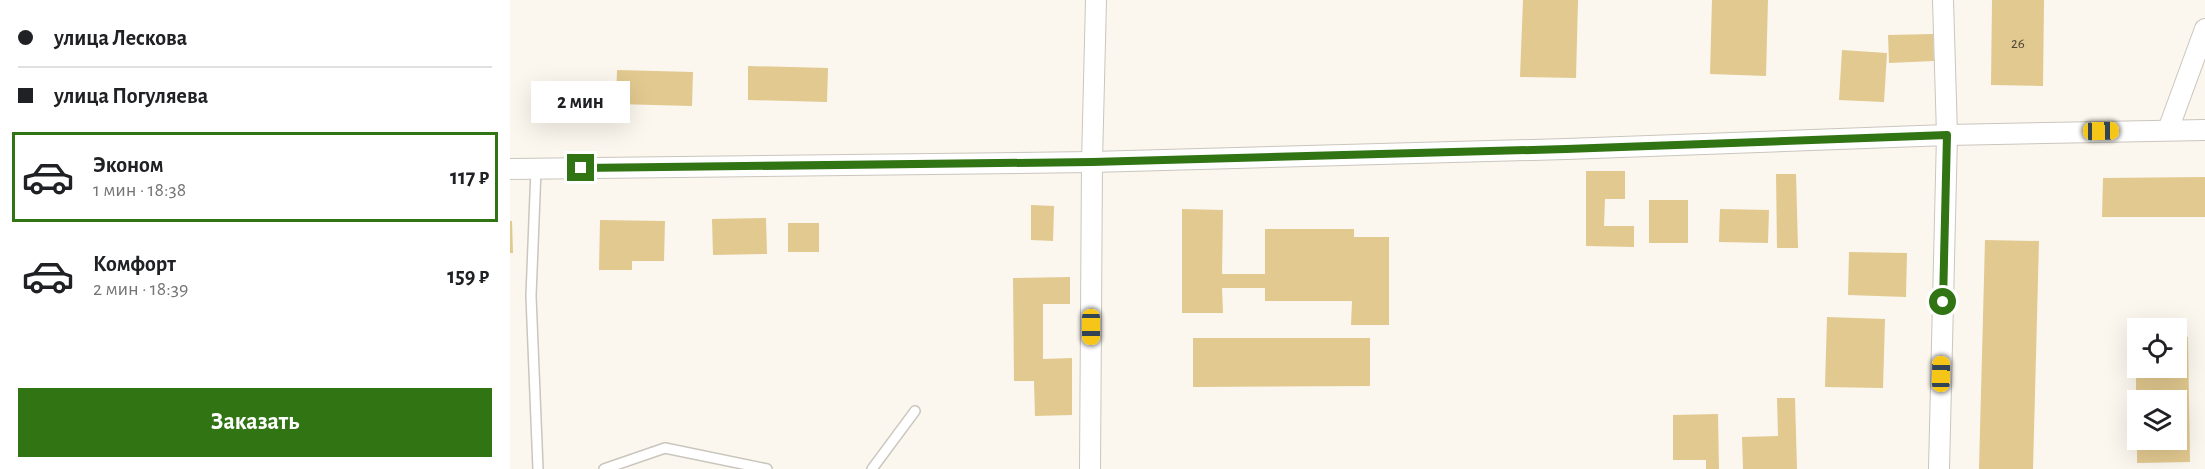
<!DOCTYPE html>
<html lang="ru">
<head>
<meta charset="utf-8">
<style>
  body { margin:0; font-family:"Alegreya Sans",sans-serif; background:#f6f6f6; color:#202124; height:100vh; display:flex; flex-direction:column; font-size:22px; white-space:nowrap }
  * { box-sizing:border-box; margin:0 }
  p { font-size:20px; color:#757577 }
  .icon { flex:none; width:33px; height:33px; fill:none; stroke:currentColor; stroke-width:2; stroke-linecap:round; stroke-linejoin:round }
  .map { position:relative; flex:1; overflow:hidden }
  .details { display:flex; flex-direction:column; background:#fff; width:510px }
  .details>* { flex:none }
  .hud { display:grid; align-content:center; height:132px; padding:0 18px; background:#fff }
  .controls { position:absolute; left:1617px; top:318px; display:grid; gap:12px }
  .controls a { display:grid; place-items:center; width:60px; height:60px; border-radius:0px; background:#fff; box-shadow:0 6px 24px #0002; font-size:30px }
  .end { position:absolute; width:27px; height:27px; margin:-14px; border:8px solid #307414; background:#fff; box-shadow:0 0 0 3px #fff }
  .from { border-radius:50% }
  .bubble { position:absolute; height:42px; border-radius:0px; background:#fff; box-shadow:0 6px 24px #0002; font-size:20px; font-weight:600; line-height:42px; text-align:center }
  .car { position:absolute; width:18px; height:36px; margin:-18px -9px; border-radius:8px; box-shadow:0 0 4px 2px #0007; background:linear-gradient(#f5c518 24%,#345 0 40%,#f5c518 0 76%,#345 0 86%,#f5c518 0) }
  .hud b { display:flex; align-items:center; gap:21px; height:57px; font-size:22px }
  .hud b+b { border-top:2px solid #e0e0e0 }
  .hud i { width:15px; height:15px; background:#202124 }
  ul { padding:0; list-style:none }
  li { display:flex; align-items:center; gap:18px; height:90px; margin:0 12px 9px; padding:0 6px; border:3px solid transparent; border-radius:0px }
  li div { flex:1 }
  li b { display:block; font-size:22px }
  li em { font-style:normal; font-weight:600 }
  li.selected { border-color:#307414 }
  li>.icon { width:54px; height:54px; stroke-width:1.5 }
  .action { display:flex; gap:12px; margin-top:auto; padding:12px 18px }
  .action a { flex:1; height:69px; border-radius:0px; background:#307414; color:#fff; font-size:24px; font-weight:600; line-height:69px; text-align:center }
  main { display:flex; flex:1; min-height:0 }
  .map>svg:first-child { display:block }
</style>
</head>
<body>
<main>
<section class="details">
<div class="hud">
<b><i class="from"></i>улица Лескова</b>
<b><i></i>улица Погуляева</b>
</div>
<ul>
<li class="selected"><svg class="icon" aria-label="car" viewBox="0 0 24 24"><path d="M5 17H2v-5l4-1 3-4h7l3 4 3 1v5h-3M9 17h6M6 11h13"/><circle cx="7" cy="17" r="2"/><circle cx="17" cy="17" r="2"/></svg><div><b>Эконом</b><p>1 мин · 18:38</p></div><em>117 ₽</em></li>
<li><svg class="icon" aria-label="car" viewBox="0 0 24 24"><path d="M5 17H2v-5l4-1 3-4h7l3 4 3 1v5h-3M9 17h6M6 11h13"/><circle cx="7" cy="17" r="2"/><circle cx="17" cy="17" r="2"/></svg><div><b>Комфорт</b><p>2 мин · 18:39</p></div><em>159 ₽</em></li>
</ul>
<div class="action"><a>Заказать</a></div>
</section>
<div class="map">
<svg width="1695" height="469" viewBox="0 0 1695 469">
  <rect width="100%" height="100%" fill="#fbf7ee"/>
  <g fill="#e2c98f">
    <path d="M1013,0H1068L1066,78L1010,77Z"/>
    <path d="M1202,0H1258L1256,76L1200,74Z"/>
    <path d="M1482,0H1534L1533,86L1481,85Z"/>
    <path d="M1423,34L1424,61L1379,63L1378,35Z"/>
    <path d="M1332,50L1377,53L1374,102L1329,100Z"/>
    <path d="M238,66L318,68L317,102L238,100Z"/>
    <path d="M107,70L183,72L182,106L106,104Z"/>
    <path d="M1076,171H1115V199H1095L1094,226H1124V247L1076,246Z"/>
    <path d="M1266,174H1286L1288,248H1267Z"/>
    <path d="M1695,177V217H1592L1593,178Z"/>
    <rect x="1139" y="200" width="39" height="43"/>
    <path d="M521,205L544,206L543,241L521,240Z"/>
    <path d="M672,209L713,210L712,274H755V229H844V237H879V325H841L842,301H755V288H712L713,313H672Z"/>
    <path d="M1210,209L1259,210L1258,243L1209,242Z"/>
    <path d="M256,218L257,254L203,255L202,219Z"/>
    <path d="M90,220L155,221L154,261H122V270H89Z"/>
    <path d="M0,221H2L3,253H0Z"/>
    <rect x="278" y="223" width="31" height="29"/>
    <path d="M1475,240L1529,241L1523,469H1469Z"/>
    <path d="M1339,252L1397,253L1396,297L1338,295Z"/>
    <path d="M560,277V304H533V359L562,358V415L525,416L524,381H504L503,278Z"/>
    <path d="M1317,317L1375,319L1373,388L1315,387Z"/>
    <path d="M1666,337H1678L1680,462L1627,463V440H1666V400H1626V368H1666Z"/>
    <path d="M683,338H860V386L683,387Z"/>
    <path d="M1267,398H1285L1287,469H1233L1232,437L1268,436Z"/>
    <path d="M1208,414L1209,469H1196V460H1163V415Z"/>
  </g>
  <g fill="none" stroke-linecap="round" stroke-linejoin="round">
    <g stroke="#cac6bd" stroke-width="12">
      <g id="lane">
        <path d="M26,169L21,296L28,469"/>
        <path d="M94,469L155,448L257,469"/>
        <path d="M362,469L405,411"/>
      </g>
    </g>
    <g stroke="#cac6bd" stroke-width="22">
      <g id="street">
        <path d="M1658,130L1695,29"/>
        <path d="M0,169L582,162L1056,149L1437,135L1695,130"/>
        <path d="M580,469L582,162L586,0"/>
        <path d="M1429,469L1437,135L1433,0"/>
      </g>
    </g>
    <use href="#lane" stroke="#fff" stroke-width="9"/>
    <use href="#street" stroke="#fff" stroke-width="20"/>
  </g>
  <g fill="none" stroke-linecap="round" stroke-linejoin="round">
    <path stroke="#307414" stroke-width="8" d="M71,168L582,162L1056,149L1437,135L1433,302"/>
  </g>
  <g text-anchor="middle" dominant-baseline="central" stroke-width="5" stroke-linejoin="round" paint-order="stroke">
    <g font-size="15" fill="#4e4635">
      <text x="1508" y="43">26</text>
    </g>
  </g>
</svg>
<div class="controls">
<a><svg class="icon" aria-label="locate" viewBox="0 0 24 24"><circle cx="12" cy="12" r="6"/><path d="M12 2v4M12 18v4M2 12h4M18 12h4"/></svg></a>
<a><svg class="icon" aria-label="layers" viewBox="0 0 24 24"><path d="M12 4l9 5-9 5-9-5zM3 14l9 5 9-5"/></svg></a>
</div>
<i class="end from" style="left:1433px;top:302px"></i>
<i class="end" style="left:71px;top:168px"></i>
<div class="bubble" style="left:21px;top:81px;width:99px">2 мин</div>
<i class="car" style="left:1591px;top:131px;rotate:89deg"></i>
<i class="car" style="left:581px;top:327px;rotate:180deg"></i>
<i class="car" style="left:1431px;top:374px;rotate:1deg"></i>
</div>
</main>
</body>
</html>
